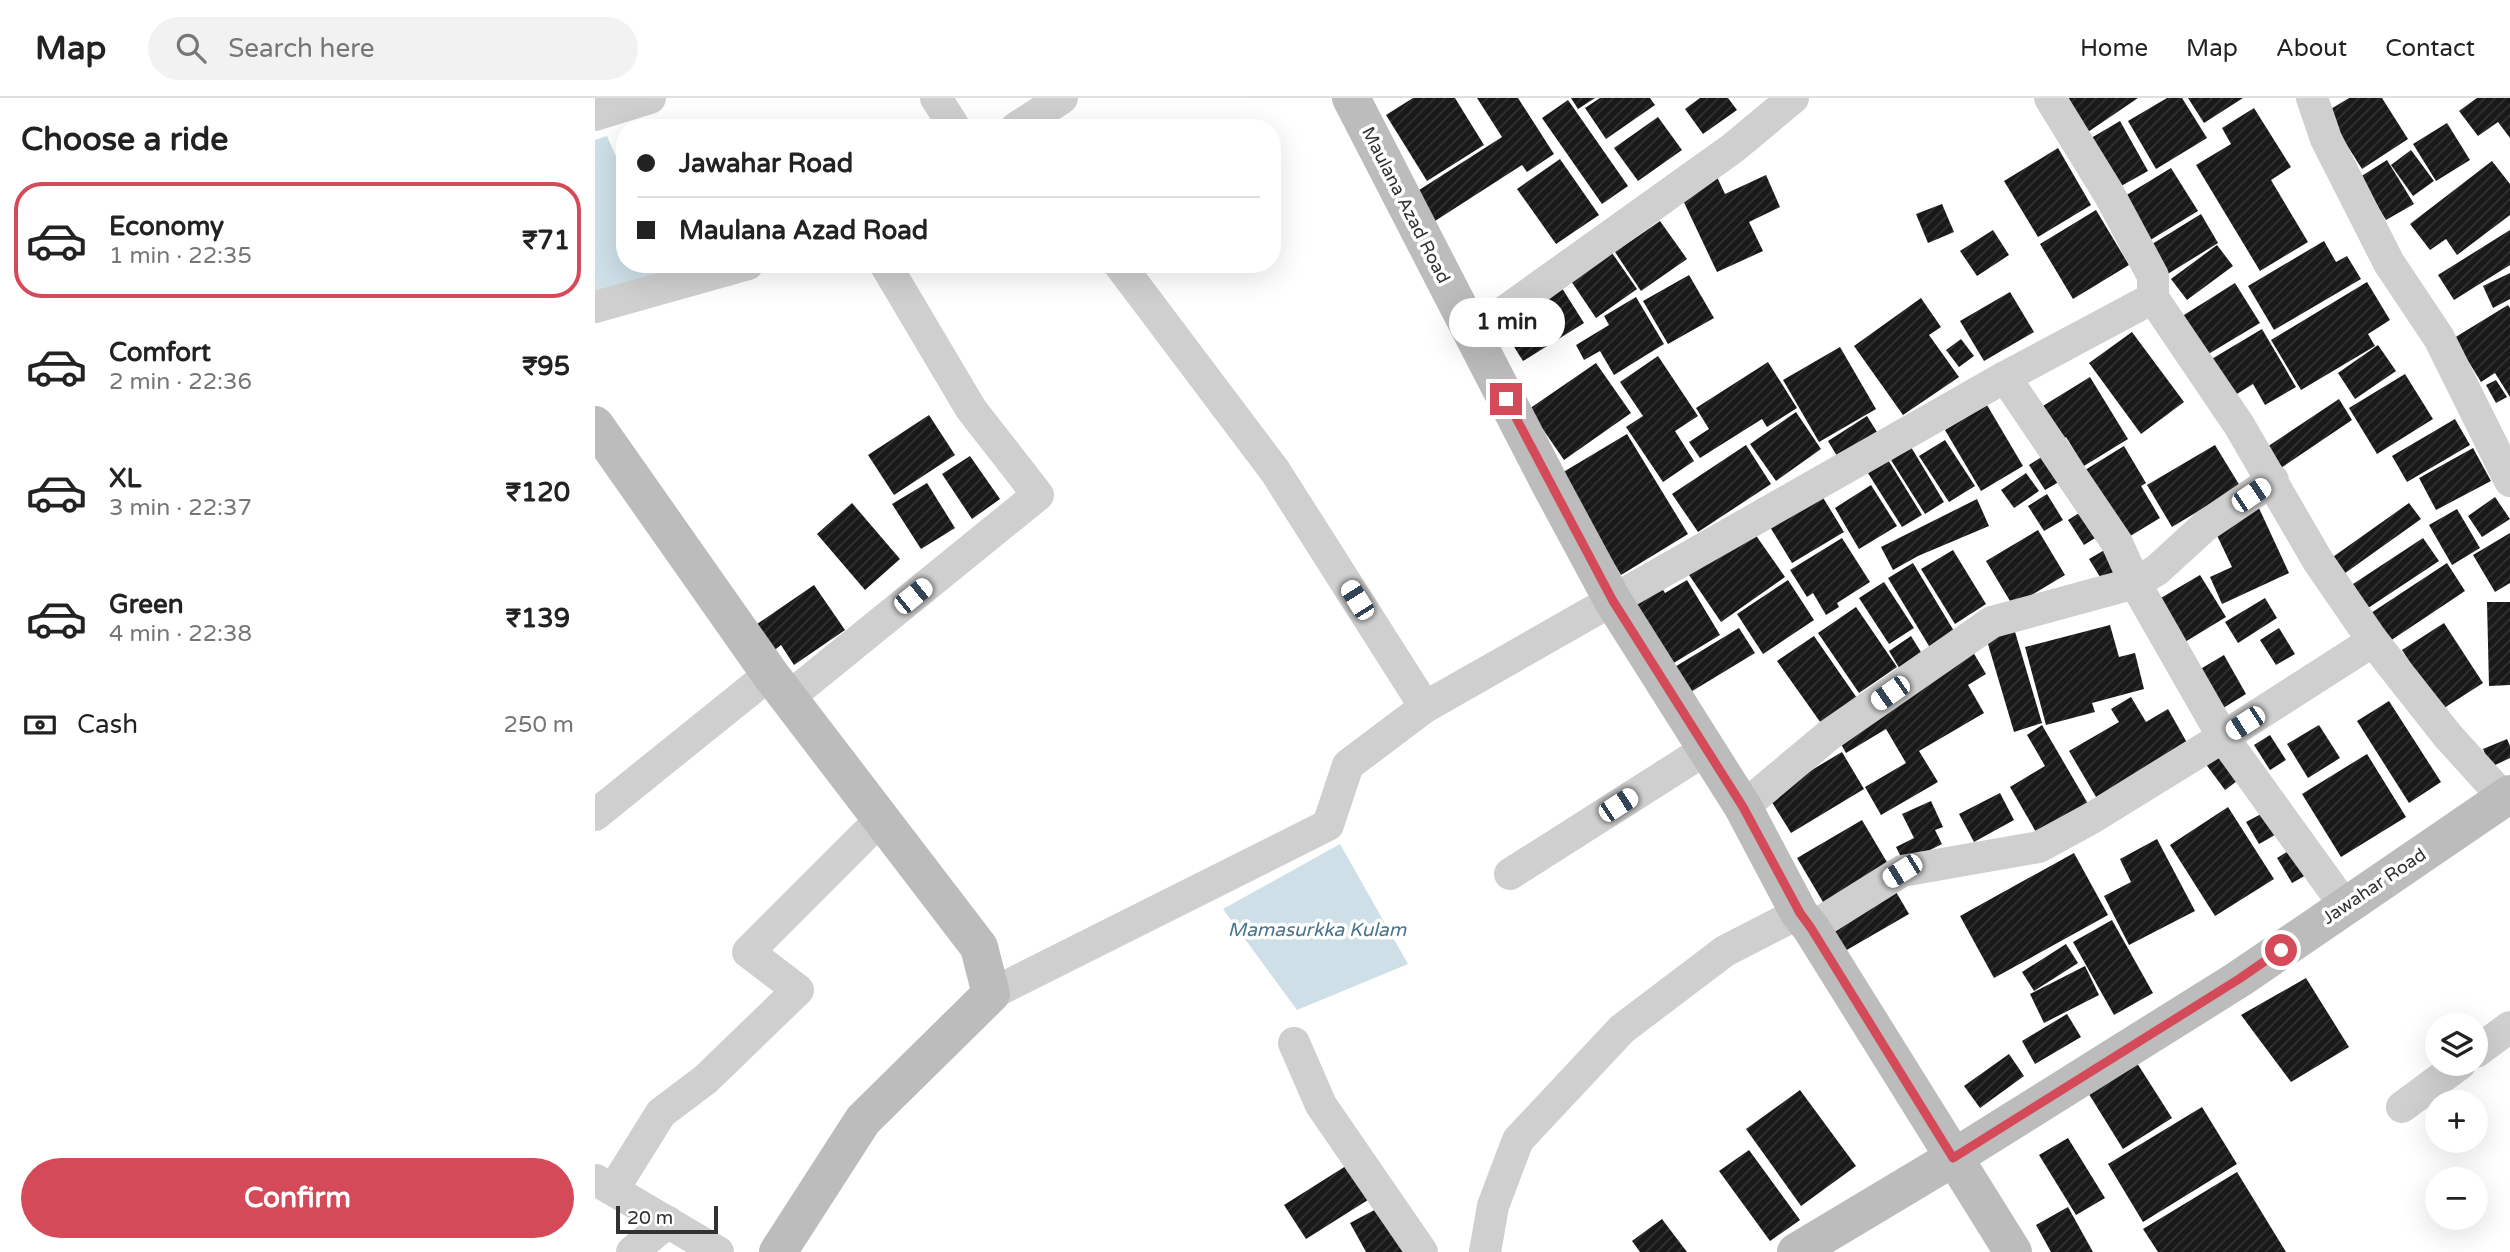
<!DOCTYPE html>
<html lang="en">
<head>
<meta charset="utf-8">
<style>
  body { margin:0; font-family:"Varela Round",sans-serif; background:#f2f2f2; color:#222; height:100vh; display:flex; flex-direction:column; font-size:26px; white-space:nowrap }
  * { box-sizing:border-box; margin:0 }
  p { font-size:23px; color:#767676 }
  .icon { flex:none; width:38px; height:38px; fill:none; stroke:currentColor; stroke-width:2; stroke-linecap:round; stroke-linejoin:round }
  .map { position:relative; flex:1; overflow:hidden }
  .details { display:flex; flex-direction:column; background:#fff; width:595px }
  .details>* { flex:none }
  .top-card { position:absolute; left:21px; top:21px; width:665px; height:154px; border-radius:28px; box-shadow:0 7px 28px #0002; display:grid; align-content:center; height:154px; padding:0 21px; background:#fff }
  .buttons { position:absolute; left:1830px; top:915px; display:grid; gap:14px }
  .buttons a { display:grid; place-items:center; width:63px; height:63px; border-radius:50%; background:#fff; box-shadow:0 7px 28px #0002; font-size:35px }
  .scale { position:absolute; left:21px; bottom:18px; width:102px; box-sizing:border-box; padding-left:7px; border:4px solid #323232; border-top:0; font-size:19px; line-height:24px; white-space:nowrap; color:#323232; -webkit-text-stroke:5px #fff; paint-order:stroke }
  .end { position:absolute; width:32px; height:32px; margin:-16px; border:9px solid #d44a58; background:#fff; box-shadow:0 0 0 4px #fff }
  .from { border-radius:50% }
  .bubble { position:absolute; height:49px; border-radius:24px; background:#fff; box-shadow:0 7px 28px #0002; font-size:23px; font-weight:700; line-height:49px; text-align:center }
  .car { position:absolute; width:21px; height:42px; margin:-21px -10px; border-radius:9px; box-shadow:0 0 5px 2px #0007; background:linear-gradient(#fff 24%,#345 0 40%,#fff 0 76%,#345 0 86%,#fff 0) }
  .top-card b { display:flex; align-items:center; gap:24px; height:66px; font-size:26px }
  .top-card b+b { border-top:2px solid #e0e0e0 }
  .top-card i { width:18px; height:18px; background:#222 }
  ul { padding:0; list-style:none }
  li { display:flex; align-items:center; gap:21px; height:116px; margin:0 14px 10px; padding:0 7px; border:4px solid transparent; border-radius:28px }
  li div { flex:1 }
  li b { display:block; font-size:26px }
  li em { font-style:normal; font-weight:700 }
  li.selected { border-color:#d44a58 }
  li>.icon { width:63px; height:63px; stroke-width:1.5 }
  h2 { padding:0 21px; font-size:32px; line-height:84px }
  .pay { display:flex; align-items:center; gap:18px; height:77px; padding:0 21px; font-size:26px }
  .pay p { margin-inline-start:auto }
  .cta { display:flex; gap:14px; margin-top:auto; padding:14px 21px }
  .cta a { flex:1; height:80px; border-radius:42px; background:#d44a58; color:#fff; font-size:28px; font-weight:700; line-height:80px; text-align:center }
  header { display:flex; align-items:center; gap:42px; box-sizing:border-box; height:98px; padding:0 35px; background:#fff; border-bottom:2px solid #e0e0e0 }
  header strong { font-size:33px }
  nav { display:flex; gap:38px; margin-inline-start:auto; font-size:24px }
  .search { width:490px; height:63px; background:#f2f2f2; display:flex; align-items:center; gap:18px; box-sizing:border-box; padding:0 24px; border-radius:38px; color:#767676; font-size:26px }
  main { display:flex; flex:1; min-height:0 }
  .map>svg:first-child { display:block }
</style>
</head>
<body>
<header>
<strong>Map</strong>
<div class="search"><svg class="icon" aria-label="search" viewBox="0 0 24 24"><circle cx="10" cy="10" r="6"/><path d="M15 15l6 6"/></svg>Search here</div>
<nav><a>Home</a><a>Map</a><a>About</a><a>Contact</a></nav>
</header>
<main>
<section class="details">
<h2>Choose a ride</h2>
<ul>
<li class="selected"><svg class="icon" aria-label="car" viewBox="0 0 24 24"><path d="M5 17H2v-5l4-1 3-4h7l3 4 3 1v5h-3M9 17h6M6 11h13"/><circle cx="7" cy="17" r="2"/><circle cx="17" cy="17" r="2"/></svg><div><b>Economy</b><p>1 min · 22:35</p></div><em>₹71</em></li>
<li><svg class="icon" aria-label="car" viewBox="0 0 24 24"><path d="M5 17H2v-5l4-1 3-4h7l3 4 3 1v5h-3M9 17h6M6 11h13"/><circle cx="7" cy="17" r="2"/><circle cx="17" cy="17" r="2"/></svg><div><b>Comfort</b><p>2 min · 22:36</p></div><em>₹95</em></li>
<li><svg class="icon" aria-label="car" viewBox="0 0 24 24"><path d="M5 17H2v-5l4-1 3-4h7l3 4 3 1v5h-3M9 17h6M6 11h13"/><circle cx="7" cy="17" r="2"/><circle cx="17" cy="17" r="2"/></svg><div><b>XL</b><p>3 min · 22:37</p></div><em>₹120</em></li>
<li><svg class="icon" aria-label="car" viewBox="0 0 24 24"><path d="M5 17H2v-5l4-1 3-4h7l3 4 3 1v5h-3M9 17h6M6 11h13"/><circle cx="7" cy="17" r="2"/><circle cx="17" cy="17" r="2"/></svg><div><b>Green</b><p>4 min · 22:38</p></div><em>₹139</em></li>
</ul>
<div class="pay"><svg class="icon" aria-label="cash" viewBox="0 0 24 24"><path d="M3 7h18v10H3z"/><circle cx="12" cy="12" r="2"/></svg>Cash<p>250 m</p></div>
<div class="cta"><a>Confirm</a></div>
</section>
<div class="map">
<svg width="1915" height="1154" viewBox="0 0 1915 1154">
  <defs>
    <pattern id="building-hatch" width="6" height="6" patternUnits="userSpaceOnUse" patternTransform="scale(1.75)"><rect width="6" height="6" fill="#191919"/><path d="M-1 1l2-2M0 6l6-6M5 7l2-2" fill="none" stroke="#323232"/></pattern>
  </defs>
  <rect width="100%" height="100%" fill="#fff"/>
  <g fill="#cedfe8">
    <path d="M12,38L30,79V166H68L75,182L0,203V42Z"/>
    <path d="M745,746L813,866L702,912L628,811Z"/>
  </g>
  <g fill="url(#building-hatch)">
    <path d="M818,0H860L889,47L832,83L791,17Z"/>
    <path d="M882,0H923L959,56L932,74L927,67L840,123L821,94L907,39Z"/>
    <path d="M976,0H1000L983,11Z"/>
    <path d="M1005,0H1055L1060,7L1011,41L990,10Z"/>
    <path d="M1105,0H1133L1142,12L1108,36L1090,11Z"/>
    <path d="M1466,0H1543L1490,36Z"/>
    <path d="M1572,0H1587L1612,40L1561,71L1533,23Z"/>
    <path d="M1593,0H1648L1609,25Z"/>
    <path d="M1754,0H1787L1813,41L1767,71L1731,14Z"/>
    <path d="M1882,0H1915V40L1903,24L1883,38L1864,13Z"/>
    <path d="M973,2L1033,88L1007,106L947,20Z"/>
    <path d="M1659,10L1696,69L1676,82L1713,144L1665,173L1601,67L1636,46L1627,30Z"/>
    <path d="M1063,19L1087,52L1043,83L1019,50Z"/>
    <path d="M1525,23L1553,73L1519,92L1491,43Z"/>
    <path d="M1852,25L1875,62L1841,83L1818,46Z"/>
    <path d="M1463,50L1496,107L1443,139L1409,83Z"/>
    <path d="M1816,52L1839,83L1818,98L1796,67Z"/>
    <path d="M965,61L1004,117L961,146L922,91Z"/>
    <path d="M1792,62L1819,106L1791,122L1765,79Z"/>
    <path d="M1897,63L1915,86V117L1862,157L1851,141L1835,152L1815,126Z"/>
    <path d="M1576,70L1603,113L1552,144L1525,101Z"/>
    <path d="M1171,77L1185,109L1154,124L1168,153L1122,174L1085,96L1122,79L1130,96Z"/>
    <path d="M1347,106L1359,134L1333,145L1321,116Z"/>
    <path d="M1501,112L1534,167L1478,201L1445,146Z"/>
    <path d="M1606,116L1623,145L1571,177L1554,148Z"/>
    <path d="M1065,123L1092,161L1046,193L1020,154Z"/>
    <path d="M1398,132L1414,157L1382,178L1365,153Z"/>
    <path d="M1915,132V167L1859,202L1843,177Z"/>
    <path d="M1729,143L1741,164L1752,158L1766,181L1679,232L1653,188Z"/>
    <path d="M1622,147L1638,168L1592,202L1576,181Z"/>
    <path d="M1015,152L1042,191L1001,220L974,180Z"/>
    <path d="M1915,175V201L1898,210L1888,188Z"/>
    <path d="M1094,177L1119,220L1073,246L1048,203Z"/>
    <path d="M1772,184L1795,222L1773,236L1780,248L1706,292L1676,242Z"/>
    <path d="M1640,185L1665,225L1605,261L1581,222Z"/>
    <path d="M965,187L989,225L928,263L904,225Z"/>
    <path d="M1415,194L1439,234L1389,263L1365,223Z"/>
    <path d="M1041,199L1069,246L1019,277L1005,253L989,262L981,247L1014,227L1009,218Z"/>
    <path d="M1326,200L1346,229L1334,237L1364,279L1308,317L1259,248Z"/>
    <path d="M1913,207L1915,210V299L1900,275L1886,284L1859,240Z"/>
    <path d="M1667,231L1701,289L1670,307L1658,286L1637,299L1615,262Z"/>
    <path d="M1537,234L1589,304L1546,336L1494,265Z"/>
    <path d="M1366,241L1379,258L1364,269L1351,252Z"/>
    <path d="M1783,247L1801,273L1760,301L1743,275Z"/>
    <path d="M1245,249L1281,311L1224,344L1188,282Z"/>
    <path d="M1063,258L1103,318L1080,333L1099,363L1068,384L1031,329L1048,318L1025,284Z"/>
    <path d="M1173,264L1202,310L1172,329L1167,321L1105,360L1094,344L1114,331L1101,310Z"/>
    <path d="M1001,265L1036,315L969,362L934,311Z"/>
    <path d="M1810,276L1838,321L1782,356L1754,310Z"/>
    <path d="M1495,279L1533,341L1489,368L1471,339L1463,344L1443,311Z"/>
    <path d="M1901,282L1912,299L1901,305L1891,287Z"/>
    <path d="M1744,301L1757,322L1683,372L1669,351Z"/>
    <path d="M1392,307L1428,368L1386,393L1350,332Z"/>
    <path d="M1201,314L1226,351L1181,383L1155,346Z"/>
    <path d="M334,317L360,357L299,397L273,357Z"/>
    <path d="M1272,318L1282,334L1242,358L1233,343Z"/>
    <path d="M1860,321L1875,347L1812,384L1797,358Z"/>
    <path d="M1032,336L1093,436L1026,477L965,376Z"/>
    <path d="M1350,342L1380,388L1354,404L1324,358Z"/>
    <path d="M1151,347L1176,386L1103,434L1077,396Z"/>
    <path d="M1620,347L1645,388L1577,429L1552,387Z"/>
    <path d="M1529,348L1551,385L1546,388L1565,420L1532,440L1490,372Z"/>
    <path d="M1316,349L1349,404L1330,416L1296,362Z"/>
    <path d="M1878,350L1896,383L1841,412L1824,380Z"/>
    <path d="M1453,355L1469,381L1450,392L1434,367Z"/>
    <path d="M375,358L405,401L377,421L347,376Z"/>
    <path d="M1292,360L1327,417L1307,429L1271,372Z"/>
    <path d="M1431,375L1444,393L1419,410L1406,392Z"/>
    <path d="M332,385L360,430L326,451L297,406Z"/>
    <path d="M1276,387L1302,428L1264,451L1240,410Z"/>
    <path d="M1452,396L1468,422L1449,433L1433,408Z"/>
    <path d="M1227,398L1249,434L1197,465L1175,429Z"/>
    <path d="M1900,399L1915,421L1887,439L1873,418Z"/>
    <path d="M1382,401L1394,428L1323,458L1298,472L1286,449Z"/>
    <path d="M257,405L305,461L270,492L222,436Z"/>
    <path d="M1814,405L1826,421L1746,478L1735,461Z"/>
    <path d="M1663,408L1694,475L1627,506L1615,479L1637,469L1618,429Z"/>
    <path d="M1492,410L1508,435L1489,447L1473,422Z"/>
    <path d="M1862,411L1885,450L1857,467L1834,427Z"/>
    <path d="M1155,429L1190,479L1126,524L1092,474Z"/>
    <path d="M1443,432L1470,477L1418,508L1391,463Z"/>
    <path d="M1915,435V485L1900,494L1878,457Z"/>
    <path d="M1247,440L1275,484L1242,505L1244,509L1231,517L1218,495L1212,499L1195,472Z"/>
    <path d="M1828,440L1844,463L1767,514L1752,490Z"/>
    <path d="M1513,450L1529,475L1510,487L1494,461Z"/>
    <path d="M1358,452L1391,506L1360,526L1326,471Z"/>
    <path d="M1318,465L1362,538L1337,553L1293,480Z"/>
    <path d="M1852,465L1870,493L1795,543L1776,515Z"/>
    <path d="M1605,477L1631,519L1585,547L1559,504Z"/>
    <path d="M1092,482L1125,537L1077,566L1038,502L1065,487L1070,495Z"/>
    <path d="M1193,482L1219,522L1168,556L1142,516Z"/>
    <path d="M1289,484L1319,530L1294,546L1264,500Z"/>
    <path d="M219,487L250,532L199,567L186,547L168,561L149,535Z"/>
    <path d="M1670,500L1682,520L1643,545L1630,524Z"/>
    <path d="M1892,504H1915V587L1894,588Z"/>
    <path d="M1261,509L1302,569L1264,595L1223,535Z"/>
    <path d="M1849,525L1888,585L1846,612L1807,552Z"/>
    <path d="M1418,527L1447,625L1419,634L1390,536Z"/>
    <path d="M1515,527L1524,559L1540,555L1549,591L1497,605L1500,614L1451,627L1430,549Z"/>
    <path d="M1144,530L1160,555L1094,595L1078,570Z"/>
    <path d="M1684,530L1700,556L1681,567L1665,542Z"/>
    <path d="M1219,538L1264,603L1228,628L1182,563Z"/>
    <path d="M1316,538L1329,559L1306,573L1294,553Z"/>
    <path d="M1378,554L1391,576L1373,587L1389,615L1324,653L1343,684L1286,717L1270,689L1311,665L1291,631L1251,655L1241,637Z"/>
    <path d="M1629,557L1651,596L1620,615L1597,576Z"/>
    <path d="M1536,599L1551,624L1573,611L1595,650L1504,704L1474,653L1524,624L1516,611Z"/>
    <path d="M1794,603L1846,684L1814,705L1762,623Z"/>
    <path d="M1447,627L1496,711L1445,741L1415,689L1450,668L1432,637Z"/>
    <path d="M1724,627L1745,660L1713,680L1692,646Z"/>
    <path d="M1675,637L1691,662L1675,672L1659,647Z"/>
    <path d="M1912,641L1915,648V660L1896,669L1888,651Z"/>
    <path d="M1629,650L1650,677L1630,692L1610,665Z"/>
    <path d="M1247,654L1269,691L1196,735L1173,698Z"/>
    <path d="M1772,656L1811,719L1746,759L1707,696Z"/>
    <path d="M1405,695L1419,722L1379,744L1364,716Z"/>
    <path d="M1336,703L1348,729L1340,732L1347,746L1309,765L1301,749L1319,740L1307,716Z"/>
    <path d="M1633,709L1679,781L1620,818L1575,747Z"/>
    <path d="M1668,715L1680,737L1664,746L1651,724Z"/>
    <path d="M1267,722L1296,771L1231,809L1202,760Z"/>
    <path d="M1562,741L1600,813L1534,847L1509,798L1536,784L1525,761Z"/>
    <path d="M1698,750L1713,776L1697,785L1682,760Z"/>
    <path d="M1479,755L1513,817L1399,880L1365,818Z"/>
    <path d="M1297,787L1314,816L1250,853L1233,825Z"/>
    <path d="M1517,822L1558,895L1519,917L1478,844Z"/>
    <path d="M1471,846L1483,865L1439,893L1427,874Z"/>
    <path d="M1490,868L1504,897L1449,925L1435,896Z"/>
    <path d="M1711,880L1754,949L1696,984L1646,917Z"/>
    <path d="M1472,916L1486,939L1440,966L1427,943Z"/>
    <path d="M1535,954L1577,1020L1528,1051L1487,985Z"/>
    <path d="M1414,956L1429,978L1385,1010L1369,988Z"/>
    <path d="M1205,992L1261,1068L1206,1108L1151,1031Z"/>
    <path d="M1607,1009L1642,1066L1548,1124L1513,1066Z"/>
    <path d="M1473,1040L1510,1100L1481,1117L1444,1057Z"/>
    <path d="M1154,1052L1205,1122L1175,1143L1124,1073Z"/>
    <path d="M754,1066L776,1100L711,1141L689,1107Z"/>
    <path d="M1642,1074L1691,1154H1563L1548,1131Z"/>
    <path d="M785,1109L809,1154H771L755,1125Z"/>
    <path d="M1473,1109L1498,1154H1456L1441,1127Z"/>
    <path d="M1067,1121L1092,1154H1045L1037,1143Z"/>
  </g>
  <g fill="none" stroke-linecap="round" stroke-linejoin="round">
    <g stroke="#cfcfcf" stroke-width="32">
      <path d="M341,0L360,30"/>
      <path d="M1455,0L1514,96L1558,178V200L1644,327L1723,463L1778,543L1852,637L1909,700"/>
      <path d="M1717,0L1731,41L1794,165L1844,240L1915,383"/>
      <path d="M0,17L55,0"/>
      <path d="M421,30L467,0"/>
      <path d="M524,166L680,373L830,609"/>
      <path d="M0,209L153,166"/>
      <path d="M878,236L1138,50L1198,0"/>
      <path d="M1410,279L1558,200"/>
      <path d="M194,599L443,397L376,311L290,166"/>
      <path d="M1148,709L1234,637L1397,524L1540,485L1562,472L1610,428L1678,382"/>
      <path d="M0,717L175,576"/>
      <path d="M915,776L1110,652"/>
      <path d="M1216,830L1307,773L1444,749L1497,720L1628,639L1778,543"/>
      <path d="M396,896L733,727L753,667L830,609L1410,279L1522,445L1540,485L1628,639L1750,808"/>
      <path d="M699,945L726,1007L827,1154"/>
      <path d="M1881,954L1915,929"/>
      <path d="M1807,1009L1865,966"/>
      <path d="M1,1082L123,1154"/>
      <path d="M18,1092L66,1015L111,981L203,892L153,854L287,720"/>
      <path d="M37,1154L73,1124"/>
      <path d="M890,1154L898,1108L923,1042L1027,931L1130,853L1204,815"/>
    </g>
    <g stroke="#bcbcbc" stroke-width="38">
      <path d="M756,0L956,388L1018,503L1148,709L1204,815L1216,830L1418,1154"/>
      <path d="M0,327L175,576L384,849L396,896L268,1022L183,1154"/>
      <path d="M1201,1154L1358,1060L1644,881L1915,696"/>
    </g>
  </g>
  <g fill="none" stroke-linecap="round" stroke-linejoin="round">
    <path stroke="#d44a58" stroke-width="9" d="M911,301L1018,503L1148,709L1205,815L1216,830L1358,1060L1644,881L1686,852"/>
  </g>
  <g text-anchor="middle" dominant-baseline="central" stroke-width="7" stroke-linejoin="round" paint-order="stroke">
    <g font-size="18" fill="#323232" stroke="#fff">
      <text transform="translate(811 107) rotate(63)">Maulana Azad Road</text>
      <text transform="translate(1779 788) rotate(-34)">Jawahar Road</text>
    </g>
    <g font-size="19" font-style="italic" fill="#48748d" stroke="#fff">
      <text x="722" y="832">Mamasurkka Kulam</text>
    </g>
  </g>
</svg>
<div class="buttons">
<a><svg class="icon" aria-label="layers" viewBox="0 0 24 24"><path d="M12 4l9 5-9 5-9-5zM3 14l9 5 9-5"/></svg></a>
<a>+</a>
<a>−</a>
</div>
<div class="scale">20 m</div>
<i class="end from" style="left:1686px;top:852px"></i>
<i class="end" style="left:911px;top:301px"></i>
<div class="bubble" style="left:854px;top:200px;width:116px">1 min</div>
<i class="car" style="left:1656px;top:397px;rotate:56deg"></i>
<i class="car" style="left:318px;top:498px;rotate:51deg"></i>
<i class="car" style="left:762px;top:502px;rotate:328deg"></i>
<i class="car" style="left:1295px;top:595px;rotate:235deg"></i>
<i class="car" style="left:1650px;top:625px;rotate:237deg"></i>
<i class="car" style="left:1023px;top:707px;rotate:57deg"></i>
<i class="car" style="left:1307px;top:773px;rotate:238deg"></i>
<div class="top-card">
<b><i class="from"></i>Jawahar Road</b>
<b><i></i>Maulana Azad Road</b>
</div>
</div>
</main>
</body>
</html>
